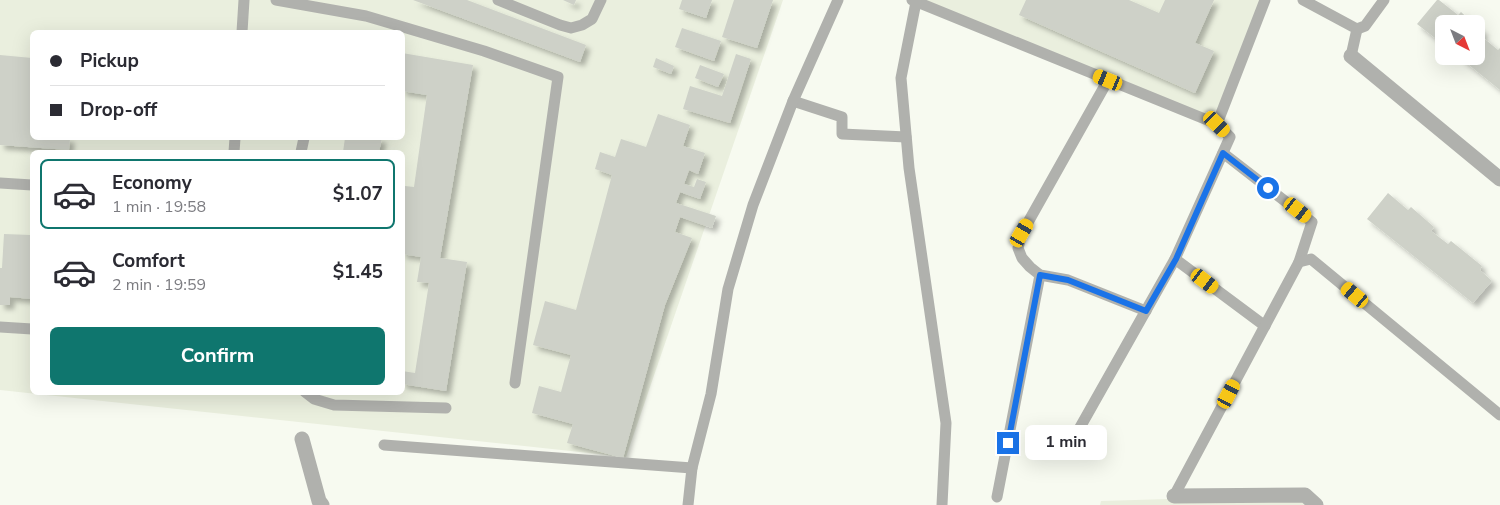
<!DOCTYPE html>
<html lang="en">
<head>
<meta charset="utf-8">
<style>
  body { margin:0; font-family:"Nunito Sans",sans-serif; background:#f7f7f7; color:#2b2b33; height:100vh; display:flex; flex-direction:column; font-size:19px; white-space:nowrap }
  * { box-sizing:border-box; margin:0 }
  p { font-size:16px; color:#7c7c81 }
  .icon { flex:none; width:28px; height:28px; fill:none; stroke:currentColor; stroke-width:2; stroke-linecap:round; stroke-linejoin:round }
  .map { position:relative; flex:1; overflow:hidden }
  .sheet { position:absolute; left:30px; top:150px; width:375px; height:245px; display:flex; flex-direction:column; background:#fff; border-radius:8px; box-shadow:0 5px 20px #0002 }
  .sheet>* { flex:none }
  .guide { position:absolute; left:30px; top:30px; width:375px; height:110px; border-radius:8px; box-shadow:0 5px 20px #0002; display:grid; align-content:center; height:110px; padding:0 20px; background:#fff }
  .needle { width:32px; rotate:138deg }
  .buttons { position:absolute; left:1435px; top:15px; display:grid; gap:10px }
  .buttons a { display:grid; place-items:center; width:50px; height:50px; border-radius:8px; background:#fff; box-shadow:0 5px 20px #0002; font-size:25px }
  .end { position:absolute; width:22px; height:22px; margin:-11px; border:6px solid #1a73e8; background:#fff; box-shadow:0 0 0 2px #fff }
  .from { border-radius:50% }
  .bubble { position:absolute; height:35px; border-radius:8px; background:#fff; box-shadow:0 5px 20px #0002; font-size:16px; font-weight:700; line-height:35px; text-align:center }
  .car { position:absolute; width:15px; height:30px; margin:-15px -8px; border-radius:6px; box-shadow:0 0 4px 1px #0007; background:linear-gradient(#f5c518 24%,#345 0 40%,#f5c518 0 76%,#345 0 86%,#f5c518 0) }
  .guide b { display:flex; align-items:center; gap:18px; height:48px; font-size:19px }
  .guide b+b { border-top:1px solid #e1e1e2 }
  .guide i { width:12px; height:12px; background:#2b2b33 }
  ul { padding:9px 0 0; list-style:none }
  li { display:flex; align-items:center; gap:15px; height:70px; margin:0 10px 8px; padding:0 10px; border:2px solid transparent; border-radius:8px }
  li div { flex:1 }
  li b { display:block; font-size:19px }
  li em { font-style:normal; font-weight:700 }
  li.active { border-color:#0f766e }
  li>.icon { width:45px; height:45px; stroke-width:1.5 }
  .cta { display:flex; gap:10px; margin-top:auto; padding:10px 20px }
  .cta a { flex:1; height:58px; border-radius:8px; background:#0f766e; color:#fff; font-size:20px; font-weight:700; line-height:58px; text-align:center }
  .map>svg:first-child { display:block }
</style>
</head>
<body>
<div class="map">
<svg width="1500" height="505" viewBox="0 0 1500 505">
  <defs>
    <filter id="shadow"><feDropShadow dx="4.5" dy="4.5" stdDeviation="2.5" flood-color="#0004"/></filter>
  </defs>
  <rect width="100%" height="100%" fill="#f7faf0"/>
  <g fill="#eaefde" fill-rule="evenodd">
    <path d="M0,0H783L626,457L0,390ZM32,32H402V138H32ZM32,152H402V392H32Z"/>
    <path d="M912,0H1268L1217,124Z"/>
    <path d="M1305,495L1316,505H1100L1101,501Z"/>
  </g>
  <g fill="#ced1c8" filter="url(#shadow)">
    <path d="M413,0H467L586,45L580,62Z"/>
    <path d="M563,0H576L574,5Z"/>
    <path d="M682,0H712L706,18L679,9Z"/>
    <path d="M734,0H773L757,48L722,37Z"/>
    <path d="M1026,0H1129L1159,13L1165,0H1214L1195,43L1214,51L1195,93L1019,15Z"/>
    <path d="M1437,0H1439L1458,15L1461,12L1474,24H1444V45L1417,24Z"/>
    <path d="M1476,25L1484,32L1481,36L1498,50L1500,48V90L1458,56H1476Z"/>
    <path d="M682,28L721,41L714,61L675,47Z"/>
    <path d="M402,53L473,65L440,258L467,262L446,391L402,384V371L415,373L429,283L417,282L421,257L402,254V202L405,186L414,187L427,95L402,91Z"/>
    <path d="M736,54L751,59L730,123L683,109L690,86L722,96Z"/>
    <path d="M0,55L32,58V138H70L69,150L0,145Z"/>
    <path d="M656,58L674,66L671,74L653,67Z"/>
    <path d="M700,65L724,74L718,87L695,78Z"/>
    <path d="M658,114L690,125L683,146L705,153L698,174L689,170L684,184L694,187L697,179L706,182L700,199L680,192L676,203L716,216L712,228L680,217L675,232L692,238L665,305L623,458L567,443L573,424L532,413L539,386L561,392L571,355L533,345L545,301L576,310L612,175L595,169L600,152L615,157L621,139L646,147Z"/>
    <path d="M345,138H382L379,152H343Z"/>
    <path d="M1388,193L1408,210L1411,207L1434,227L1431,231L1448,244L1451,241L1482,266L1480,270L1492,281L1473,303L1367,219Z"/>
    <path d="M4,234L31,235L30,256H32V299L10,297V305H0V268H2Z"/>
  </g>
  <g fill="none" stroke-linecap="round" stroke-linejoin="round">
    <g stroke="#b0b1ad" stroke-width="11">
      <path d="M276,0L366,16L484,51L558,77L515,383"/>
      <path d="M498,0L560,25L571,28L582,25L592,19L601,0"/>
      <path d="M912,0L1217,124L1265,0"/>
      <path d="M1303,0L1357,29L1351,56"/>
      <path d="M916,2L901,78L909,168L946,423L942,505"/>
      <path d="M1357,29L1365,26L1384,0"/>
      <path d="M242,32L244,0"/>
      <path d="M1108,80L1022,233L1018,248L1022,258L1030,267L1040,275L1068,280L1146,311"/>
      <path d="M793,101L842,117V134L906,137"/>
      <path d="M234,152L235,138"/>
      <path d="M301,152L304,138"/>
      <path d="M1223,153L1312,222L1299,262"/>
      <path d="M0,183L32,185"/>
      <path d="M1175,259L1265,326"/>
      <path d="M0,327L32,329"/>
      <path d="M305,392L314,399L334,405L446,408"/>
      <path d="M1074,438L1175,259L1230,137L1217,124"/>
      <path d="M384,445L692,468"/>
      <path d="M1174,496L1299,262L1311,259L1500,415"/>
      <path d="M997,497L1040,275"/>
      <path d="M688,505L692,468L711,394L728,289L753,205L793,101L838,0"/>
    </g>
    <g stroke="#b0b1ad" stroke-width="15">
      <path d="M1351,56L1500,179"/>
      <path d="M302,439L319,501L322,505"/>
      <path d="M1174,496L1305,495L1316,505"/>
    </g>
  </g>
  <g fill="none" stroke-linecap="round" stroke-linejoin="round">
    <path stroke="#1a73e8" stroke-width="6" d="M1008,443L1040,275L1068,280L1146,311L1176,259L1223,153L1268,188"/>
  </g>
</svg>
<div class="buttons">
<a><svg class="needle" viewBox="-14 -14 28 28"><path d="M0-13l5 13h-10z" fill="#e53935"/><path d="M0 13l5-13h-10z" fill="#7c7c81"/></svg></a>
</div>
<i class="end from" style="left:1268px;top:188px"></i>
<i class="end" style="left:1008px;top:443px"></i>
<div class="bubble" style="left:1025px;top:425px;width:82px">1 min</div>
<i class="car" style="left:1108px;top:80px;rotate:292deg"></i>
<i class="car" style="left:1217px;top:124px;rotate:134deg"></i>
<i class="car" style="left:1298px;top:210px;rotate:128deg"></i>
<i class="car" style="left:1022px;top:233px;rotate:30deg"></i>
<i class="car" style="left:1205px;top:281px;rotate:127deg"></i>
<i class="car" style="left:1355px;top:295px;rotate:310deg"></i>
<i class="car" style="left:1229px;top:394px;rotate:28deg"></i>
<div class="guide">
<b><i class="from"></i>Pickup</b>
<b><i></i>Drop-off</b>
</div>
<section class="sheet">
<ul>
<li class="active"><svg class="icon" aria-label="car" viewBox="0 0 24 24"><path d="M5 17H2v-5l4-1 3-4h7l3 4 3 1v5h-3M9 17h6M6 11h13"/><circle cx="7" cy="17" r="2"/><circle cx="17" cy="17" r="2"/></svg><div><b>Economy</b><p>1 min · 19:58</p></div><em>$1.07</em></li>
<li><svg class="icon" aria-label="car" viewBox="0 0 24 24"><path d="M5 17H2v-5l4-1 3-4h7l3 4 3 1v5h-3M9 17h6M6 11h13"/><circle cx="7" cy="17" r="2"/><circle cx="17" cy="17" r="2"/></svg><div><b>Comfort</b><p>2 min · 19:59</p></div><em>$1.45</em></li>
</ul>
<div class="cta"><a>Confirm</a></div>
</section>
</div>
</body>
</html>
